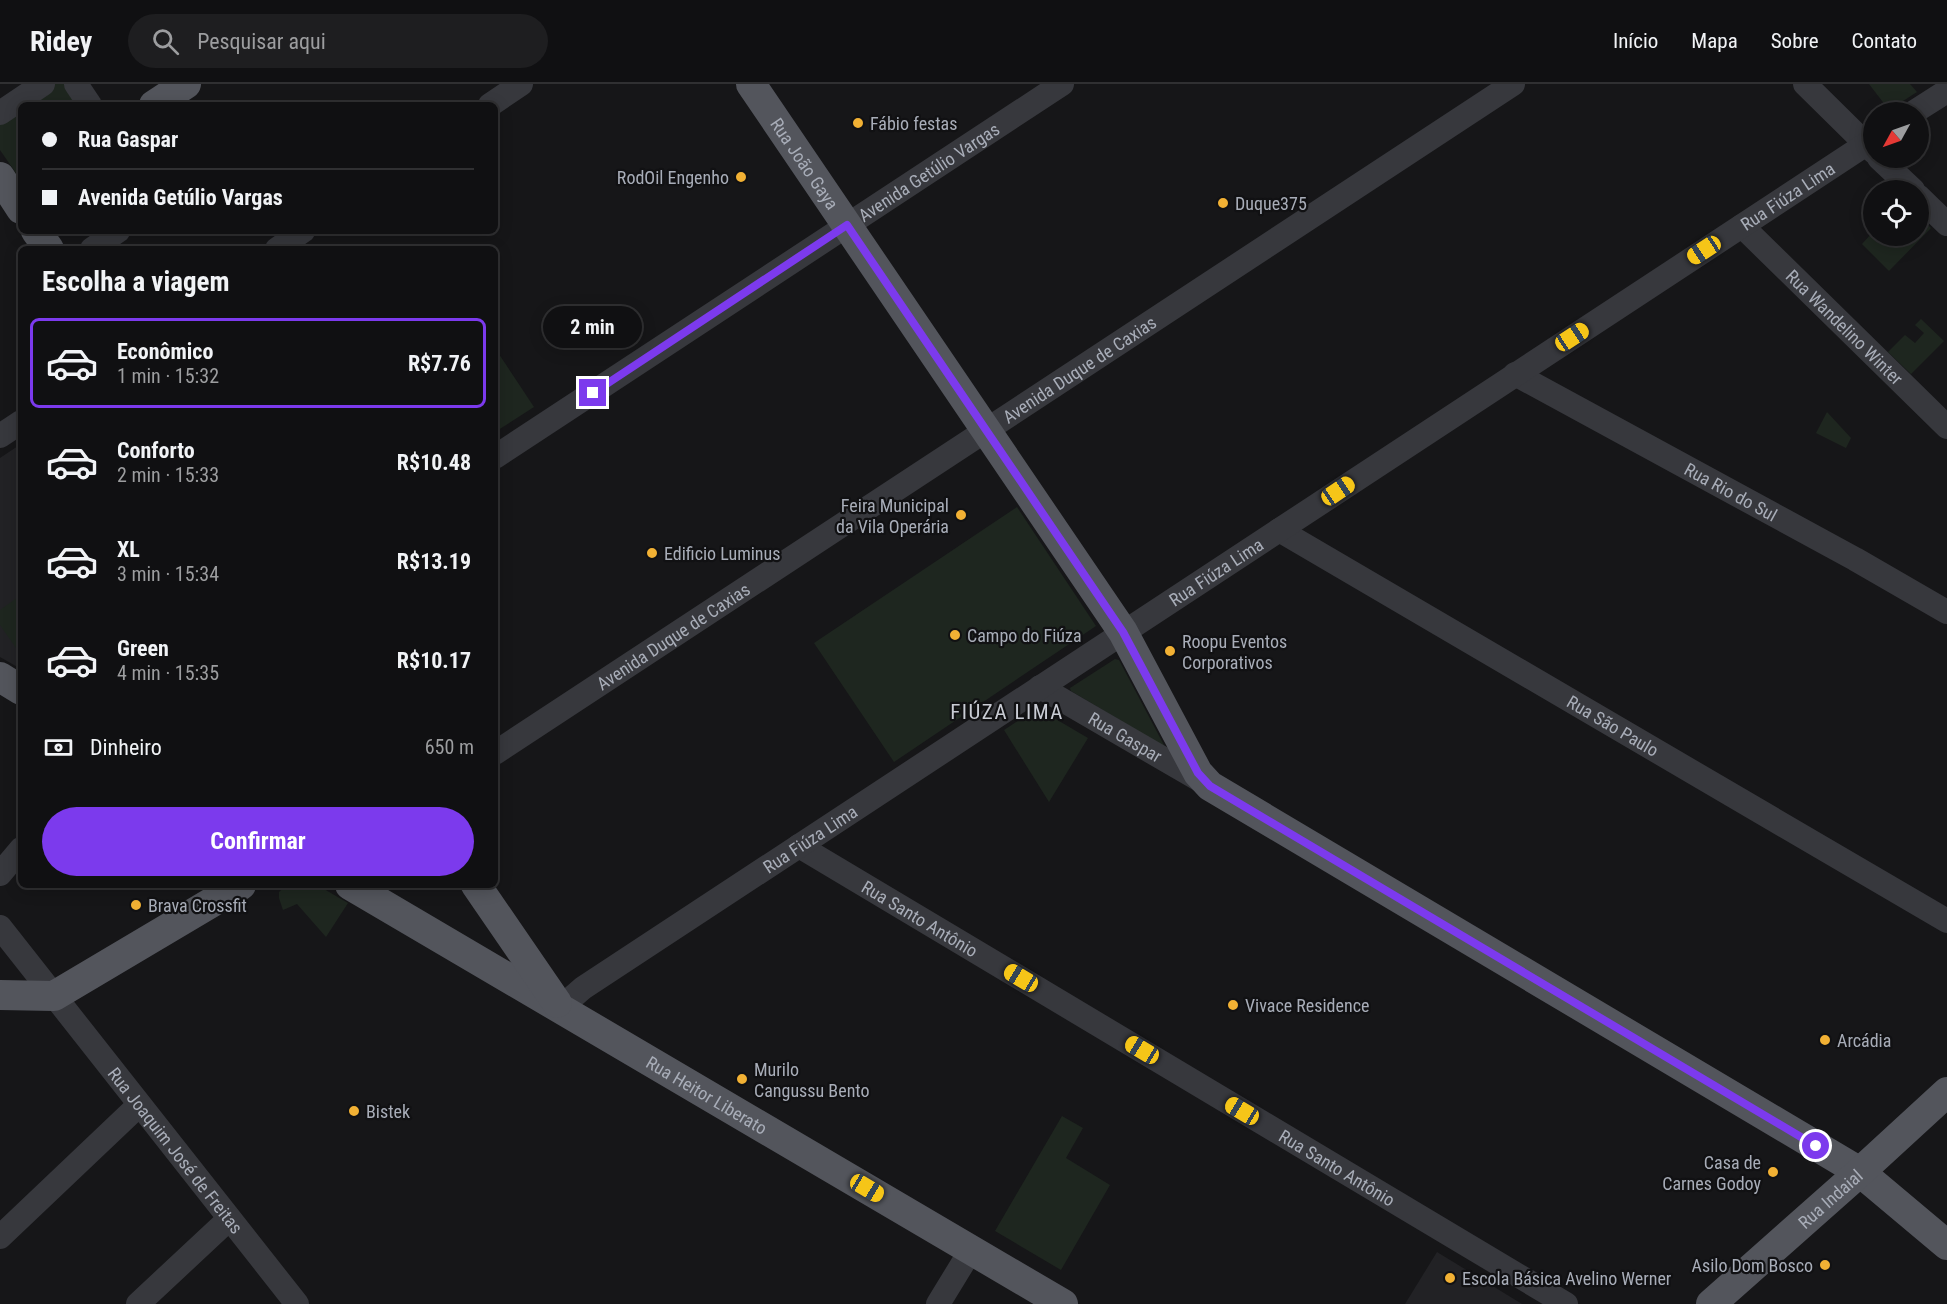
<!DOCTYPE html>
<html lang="pt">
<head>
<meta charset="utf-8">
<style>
  body { margin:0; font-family:"Roboto Condensed",sans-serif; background:#1e1e20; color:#f1f3f6; height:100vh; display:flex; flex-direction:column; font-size:22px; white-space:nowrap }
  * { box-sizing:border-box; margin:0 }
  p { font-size:20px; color:#9c9d9f }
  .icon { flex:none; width:33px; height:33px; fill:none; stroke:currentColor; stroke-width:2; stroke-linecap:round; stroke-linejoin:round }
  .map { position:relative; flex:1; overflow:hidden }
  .side { position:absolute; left:18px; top:162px; width:480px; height:642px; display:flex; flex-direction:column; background:#101012; border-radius:9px; box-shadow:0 3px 15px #0003,0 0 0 2px #303032 }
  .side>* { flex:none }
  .hud { position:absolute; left:18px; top:18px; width:480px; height:132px; border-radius:9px; box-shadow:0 3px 15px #0003,0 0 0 2px #303032; display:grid; align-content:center; height:132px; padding:0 24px; background:#101012 }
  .needle { width:39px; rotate:230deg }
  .controls { position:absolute; left:1863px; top:18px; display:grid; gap:12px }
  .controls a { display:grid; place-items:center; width:66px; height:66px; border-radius:50%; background:#101012; box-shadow:0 3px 15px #0003,0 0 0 2px #303032; font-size:30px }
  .end { position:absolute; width:27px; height:27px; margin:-14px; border:8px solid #7c3aed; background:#fff; box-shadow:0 0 0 3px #fff }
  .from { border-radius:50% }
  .bubble { position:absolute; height:42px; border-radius:21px; background:#101012; box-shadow:0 3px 15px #0003,0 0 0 2px #303032; font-size:20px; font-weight:700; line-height:42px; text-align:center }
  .car { position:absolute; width:18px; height:36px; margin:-18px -9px; border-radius:8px; box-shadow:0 0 4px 2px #0007; background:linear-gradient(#f5c518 24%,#345 0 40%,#f5c518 0 76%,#345 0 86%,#f5c518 0) }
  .hud b { display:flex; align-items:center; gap:21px; height:57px; font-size:22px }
  .hud b+b { border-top:2px solid #303032 }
  .hud i { width:15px; height:15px; background:#f1f3f6 }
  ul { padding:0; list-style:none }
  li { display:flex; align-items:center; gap:18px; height:90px; margin:0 12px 9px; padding:0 12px; border:3px solid transparent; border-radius:9px }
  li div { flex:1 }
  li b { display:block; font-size:22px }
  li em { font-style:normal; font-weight:700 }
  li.active { border-color:#7c3aed }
  li>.icon { width:54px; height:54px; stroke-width:1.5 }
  h2 { padding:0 24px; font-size:27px; line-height:72px }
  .pay { display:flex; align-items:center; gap:15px; height:66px; padding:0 24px; font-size:22px }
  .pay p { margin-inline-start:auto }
  .button { display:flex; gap:12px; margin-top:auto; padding:12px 24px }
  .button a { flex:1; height:69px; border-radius:36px; background:#7c3aed; color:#fff; font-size:24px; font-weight:700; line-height:69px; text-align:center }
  header { display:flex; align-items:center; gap:36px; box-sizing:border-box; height:84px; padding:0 30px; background:#101012; border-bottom:2px solid #303032 }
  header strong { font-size:28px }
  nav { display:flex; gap:33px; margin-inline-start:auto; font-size:21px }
  .search { width:420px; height:54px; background:#1e1e20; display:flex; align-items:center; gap:15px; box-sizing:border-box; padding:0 21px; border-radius:33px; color:#9c9d9f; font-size:22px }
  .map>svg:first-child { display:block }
</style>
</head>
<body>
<header>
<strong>Ridey</strong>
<div class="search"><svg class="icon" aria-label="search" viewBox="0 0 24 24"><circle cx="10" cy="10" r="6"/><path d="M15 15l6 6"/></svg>Pesquisar aqui</div>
<nav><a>Início</a><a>Mapa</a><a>Sobre</a><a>Contato</a></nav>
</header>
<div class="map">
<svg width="1947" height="1220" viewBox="0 0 1947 1220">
  <rect width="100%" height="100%" fill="#161618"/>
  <g fill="#222225">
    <path d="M21,360V585L0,573V374Z"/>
    <path d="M1437,1168L1522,1220H1405Z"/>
  </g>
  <g fill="#1e261f">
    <path d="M53,0H68L82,21H23Z"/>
    <path d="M1869,0H1910L1917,8L1889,26Z"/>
    <path d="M21,22V90L18,92L0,66V37Z"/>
    <path d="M1919,132L1931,144L1889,187L1862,160L1873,148L1874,152H1918Z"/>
    <path d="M1921,235L1944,257L1911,290L1888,268L1905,251L1915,259L1924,249L1915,241Z"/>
    <path d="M495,264L534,323L495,348Z"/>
    <path d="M1827,328L1851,354L1846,364L1816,349Z"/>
    <path d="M1017,423L1096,542L894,678L814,559Z"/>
    <path d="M21,511V561L16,564L0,541V526Z"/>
    <path d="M1115,575L1119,576L1165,663L1071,607L1070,604Z"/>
    <path d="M1037,624L1088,654L1049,718L1004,646Z"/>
    <path d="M287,801H317L348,819L326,853L297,820L283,826L279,814V808Z"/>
    <path d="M1062,1032L1083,1044L1066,1074L1110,1101L1061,1186L995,1147Z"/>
  </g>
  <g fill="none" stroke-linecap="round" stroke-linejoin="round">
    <g stroke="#37383d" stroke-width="24">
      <path d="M76,0L90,21"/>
      <path d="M1805,0L1874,68"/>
      <path d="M490,21L521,0"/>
      <path d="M1914,28L1947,7"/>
      <path d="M0,29L43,0"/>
      <path d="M1879,74L1913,106"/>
      <path d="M1918,112L1947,140"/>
      <path id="s1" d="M1742,142L1947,343"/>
      <path d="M92,165L118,147"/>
      <path d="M277,165L303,147"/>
      <path id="s2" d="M1515,290L1855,475L1947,528"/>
      <path d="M0,352L21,338"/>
      <path id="s3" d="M495,373L1062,0"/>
      <path id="s4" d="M1279,446L1947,837"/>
      <path id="s5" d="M1040,603L1205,699"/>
      <path id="s6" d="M495,669L1513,0"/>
      <path id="s7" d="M799,762L1566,1220"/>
      <path d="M0,790L21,765"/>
      <path id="s8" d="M0,843L297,1220"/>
      <path id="s9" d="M560,924L583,904L1874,55"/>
      <path d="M0,1153L139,1021"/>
      <path d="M138,1220L229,1135"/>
      <path d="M938,1220L971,1166"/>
    </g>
    <g stroke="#53555c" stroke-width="30">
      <path id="s10" d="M751,0L1123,548L1198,689L1210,702L1860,1088L1947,1161"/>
      <path d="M154,21L186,0"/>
      <path d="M0,93L21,125"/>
      <path d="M36,147L49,165"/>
      <path d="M0,593L21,606"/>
      <path id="s11" d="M350,801L1063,1220"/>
      <path d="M476,801L557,919"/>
      <path d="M0,911L54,912L241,801"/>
      <path id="s12" d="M1711,1220L1860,1088L1947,1008"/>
    </g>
  </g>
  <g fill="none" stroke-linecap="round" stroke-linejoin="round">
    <path stroke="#7c3aed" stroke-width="8" d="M593,309L847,141L1123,548L1198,689L1210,702L1816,1062"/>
  </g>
  <g fill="#f2b134" stroke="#111113" stroke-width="2">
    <circle cx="858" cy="39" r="6"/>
    <circle cx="741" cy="93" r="6"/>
    <circle cx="1223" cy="119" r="6"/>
    <circle cx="961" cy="431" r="6"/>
    <circle cx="652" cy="469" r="6"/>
    <circle cx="955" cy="551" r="6"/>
    <circle cx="1170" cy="567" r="6"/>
    <circle cx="136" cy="821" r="6"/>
    <circle cx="1233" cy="921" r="6"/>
    <circle cx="1825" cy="956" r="6"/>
    <circle cx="742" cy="995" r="6"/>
    <circle cx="354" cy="1027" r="6"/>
    <circle cx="1773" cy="1088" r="6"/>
    <circle cx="1825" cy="1181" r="6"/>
    <circle cx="1450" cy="1194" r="6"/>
  </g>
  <g text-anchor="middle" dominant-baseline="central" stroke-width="4.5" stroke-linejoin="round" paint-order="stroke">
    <g font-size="18" fill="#a8adb8" stroke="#111113" text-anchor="start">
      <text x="870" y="39">Fábio festas</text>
      <text x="729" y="93" text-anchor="end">RodOil Engenho</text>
      <text x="1235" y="119">Duque375</text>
      <text x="949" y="421" text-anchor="end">Feira Municipal<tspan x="949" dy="21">da Vila Operária</tspan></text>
      <text x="664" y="469">Edificio Luminus</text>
      <text x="967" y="551">Campo do Fiúza</text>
      <text x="1182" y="557">Roopu Eventos<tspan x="1182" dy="21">Corporativos</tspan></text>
      <text x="148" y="821">Brava Crossfit</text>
      <text x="1245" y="921">Vivace Residence</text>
      <text x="1837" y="956">Arcádia</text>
      <text x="754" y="985">Murilo<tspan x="754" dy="21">Cangussu Bento</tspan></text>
      <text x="366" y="1027">Bistek</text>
      <text x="1761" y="1078" text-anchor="end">Casa de<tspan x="1761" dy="21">Carnes Godoy</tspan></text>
      <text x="1813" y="1181" text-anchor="end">Asilo Dom Bosco</text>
      <text x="1462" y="1194">Escola Básica Avelino Werner</text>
    </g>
    <g font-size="18" fill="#a8adb8" stroke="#111113">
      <text stroke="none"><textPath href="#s10" startOffset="96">Rua João Gaya</textPath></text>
      <text stroke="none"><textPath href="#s3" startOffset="519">Avenida Getúlio Vargas</textPath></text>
      <text stroke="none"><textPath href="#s9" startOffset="1472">Rua Fiúza Lima</textPath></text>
      <text stroke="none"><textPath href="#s1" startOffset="144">Rua Wandelino Winter</textPath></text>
      <text stroke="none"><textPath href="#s6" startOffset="699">Avenida Duque de Caxias</textPath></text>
      <text stroke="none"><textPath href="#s2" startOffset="246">Rua Rio do Sul</textPath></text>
      <text stroke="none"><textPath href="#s9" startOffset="788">Rua Fiúza Lima</textPath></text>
      <text stroke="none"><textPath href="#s6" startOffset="213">Avenida Duque de Caxias</textPath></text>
      <text stroke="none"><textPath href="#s4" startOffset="387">Rua São Paulo</textPath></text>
      <text stroke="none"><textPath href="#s5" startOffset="99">Rua Gaspar</textPath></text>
      <text stroke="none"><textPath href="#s9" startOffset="302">Rua Fiúza Lima</textPath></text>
      <text stroke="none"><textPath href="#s7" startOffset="141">Rua Santo Antônio</textPath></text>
      <text stroke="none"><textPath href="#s11" startOffset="414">Rua Heitor Liberato</textPath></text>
      <text stroke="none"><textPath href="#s8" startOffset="284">Rua Joaquim José de Freitas</textPath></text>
      <text stroke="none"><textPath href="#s7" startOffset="627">Rua Santo Antônio</textPath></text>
      <text stroke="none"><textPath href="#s12" startOffset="159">Rua Indaial</textPath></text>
    </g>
    <g font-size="21" letter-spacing="1.5" fill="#c9ccd4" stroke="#111113">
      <text x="1007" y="628">FIÚZA LIMA</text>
    </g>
  </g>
</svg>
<div class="controls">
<a><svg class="needle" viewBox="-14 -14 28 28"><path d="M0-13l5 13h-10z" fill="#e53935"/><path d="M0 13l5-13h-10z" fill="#9c9d9f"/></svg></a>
<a><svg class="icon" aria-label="locate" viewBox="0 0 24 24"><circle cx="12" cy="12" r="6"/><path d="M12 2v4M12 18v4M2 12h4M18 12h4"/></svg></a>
</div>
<i class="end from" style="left:1816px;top:1062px"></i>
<i class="end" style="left:593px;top:309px"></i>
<div class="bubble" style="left:543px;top:222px;width:99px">2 min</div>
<i class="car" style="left:1704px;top:166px;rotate:237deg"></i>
<i class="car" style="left:1572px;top:253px;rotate:57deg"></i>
<i class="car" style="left:1338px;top:407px;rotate:56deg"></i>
<i class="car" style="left:1021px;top:894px;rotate:301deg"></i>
<i class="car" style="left:1142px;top:966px;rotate:301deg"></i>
<i class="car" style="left:1242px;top:1027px;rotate:301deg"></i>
<i class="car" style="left:867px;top:1104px;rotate:121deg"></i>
<div class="hud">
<b><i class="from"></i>Rua Gaspar</b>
<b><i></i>Avenida Getúlio Vargas</b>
</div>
<section class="side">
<h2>Escolha a viagem</h2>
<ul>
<li class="active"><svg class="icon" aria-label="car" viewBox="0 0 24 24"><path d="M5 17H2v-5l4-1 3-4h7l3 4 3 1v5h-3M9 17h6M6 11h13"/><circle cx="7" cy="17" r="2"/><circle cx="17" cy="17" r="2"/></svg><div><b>Econômico</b><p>1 min · 15:32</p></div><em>R$7.76</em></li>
<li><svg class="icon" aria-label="car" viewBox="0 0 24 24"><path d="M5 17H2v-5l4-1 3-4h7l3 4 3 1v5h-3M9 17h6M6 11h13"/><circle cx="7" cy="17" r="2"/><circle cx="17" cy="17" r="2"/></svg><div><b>Conforto</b><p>2 min · 15:33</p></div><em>R$10.48</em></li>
<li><svg class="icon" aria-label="car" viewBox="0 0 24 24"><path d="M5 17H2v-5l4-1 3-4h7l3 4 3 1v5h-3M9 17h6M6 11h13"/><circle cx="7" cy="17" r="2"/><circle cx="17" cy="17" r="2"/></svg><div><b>XL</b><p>3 min · 15:34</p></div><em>R$13.19</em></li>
<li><svg class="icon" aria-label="car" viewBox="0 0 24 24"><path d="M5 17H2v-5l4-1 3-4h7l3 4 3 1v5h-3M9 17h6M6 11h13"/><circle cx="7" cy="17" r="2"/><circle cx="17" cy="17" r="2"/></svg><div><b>Green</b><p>4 min · 15:35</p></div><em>R$10.17</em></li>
</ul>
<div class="pay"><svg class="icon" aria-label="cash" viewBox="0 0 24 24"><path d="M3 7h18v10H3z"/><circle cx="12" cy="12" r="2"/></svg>Dinheiro<p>650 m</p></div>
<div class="button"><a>Confirmar</a></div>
</section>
</div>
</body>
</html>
